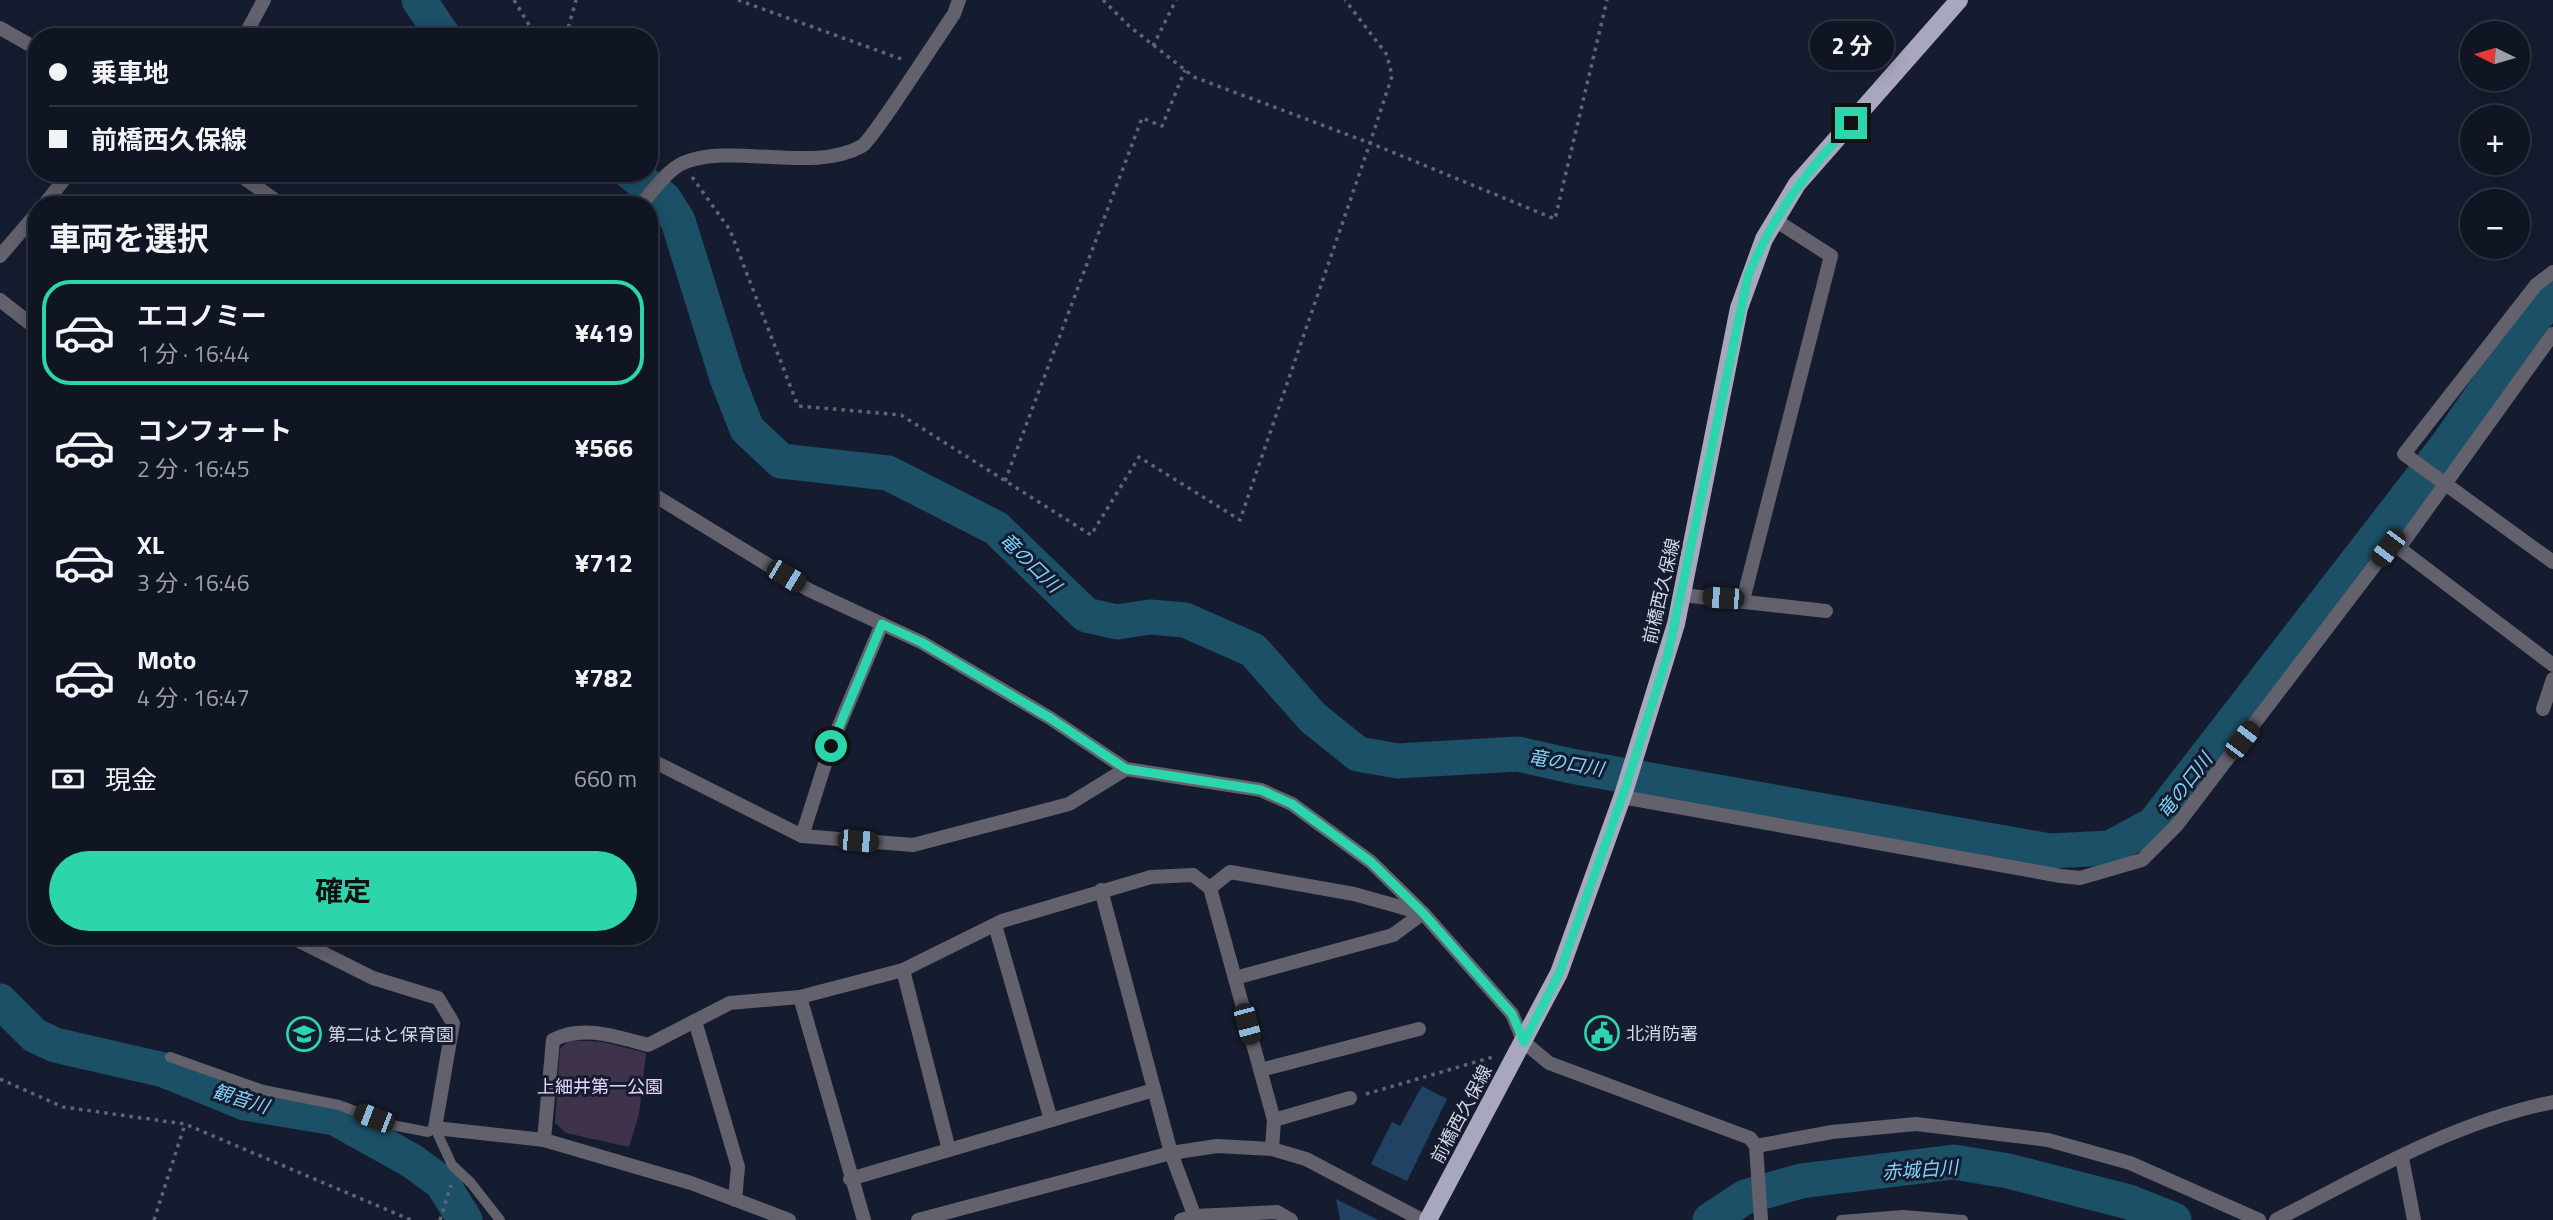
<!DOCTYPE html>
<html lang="ja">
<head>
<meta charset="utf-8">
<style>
  body { margin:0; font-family:"Titillium Web","Noto Sans JP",sans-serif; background:#191e2b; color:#f1f3f6; height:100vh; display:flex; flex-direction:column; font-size:26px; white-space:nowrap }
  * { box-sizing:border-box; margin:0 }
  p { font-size:23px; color:#9c9fa6 }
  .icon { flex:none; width:38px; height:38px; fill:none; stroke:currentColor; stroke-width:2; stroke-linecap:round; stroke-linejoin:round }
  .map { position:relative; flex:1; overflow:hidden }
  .side { position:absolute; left:28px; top:196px; width:630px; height:749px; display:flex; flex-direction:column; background:#101523; border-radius:28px; box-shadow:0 4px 18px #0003,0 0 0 2px #303441 }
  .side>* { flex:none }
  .banner { position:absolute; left:28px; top:28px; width:630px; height:154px; border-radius:28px; box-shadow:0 4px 18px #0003,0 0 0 2px #303441; display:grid; align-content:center; height:154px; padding:0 21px; background:#101523 }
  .needle { width:46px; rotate:275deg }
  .controls { position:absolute; left:2460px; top:21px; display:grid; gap:14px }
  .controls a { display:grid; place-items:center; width:70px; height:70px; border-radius:50%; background:#101523; box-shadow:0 4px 18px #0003,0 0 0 2px #303441; font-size:35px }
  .end { position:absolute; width:32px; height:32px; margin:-16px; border:9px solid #2cd5ab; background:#111; box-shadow:0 0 0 4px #111 }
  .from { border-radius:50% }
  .bubble { position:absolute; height:49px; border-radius:24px; background:#101523; box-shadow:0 4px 18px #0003,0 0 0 2px #303441; font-size:23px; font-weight:700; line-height:49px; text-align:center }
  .car { position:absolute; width:21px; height:42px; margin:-21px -10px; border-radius:9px; box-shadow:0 0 5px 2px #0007; background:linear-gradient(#222 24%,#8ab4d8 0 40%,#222 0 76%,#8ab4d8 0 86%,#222 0) }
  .banner b { display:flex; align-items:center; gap:24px; height:66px; font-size:26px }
  .banner b+b { border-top:2px solid #303441 }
  .banner i { width:18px; height:18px; background:#f1f3f6 }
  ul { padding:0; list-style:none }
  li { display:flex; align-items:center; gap:21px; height:105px; margin:0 14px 10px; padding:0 7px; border:4px solid transparent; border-radius:28px }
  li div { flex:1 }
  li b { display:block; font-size:26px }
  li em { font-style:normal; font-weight:700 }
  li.current { border-color:#2cd5ab }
  li>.icon { width:63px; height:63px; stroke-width:1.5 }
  h2 { padding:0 21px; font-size:32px; line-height:84px }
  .pay { display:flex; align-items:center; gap:18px; height:77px; padding:0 21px; font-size:26px }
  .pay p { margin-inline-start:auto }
  .button { display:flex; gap:14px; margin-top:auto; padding:14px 21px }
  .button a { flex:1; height:80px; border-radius:42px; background:#2cd5ab; color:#111; font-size:28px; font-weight:700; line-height:80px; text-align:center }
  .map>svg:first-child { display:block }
</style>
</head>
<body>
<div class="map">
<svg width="2553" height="1220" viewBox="0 0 2553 1220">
  <rect width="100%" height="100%" fill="#161c2f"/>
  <path fill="#3f324b" d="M569,1040L603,1042L646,1053L639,1114L629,1147L566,1133L555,1123L560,1049Z"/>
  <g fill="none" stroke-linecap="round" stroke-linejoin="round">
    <g stroke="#1b5067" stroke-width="35">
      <path d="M419,0L444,37"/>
      <path d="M631,173L664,199L678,221L727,378L747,429L781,461L888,473L996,528L1086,615L1117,622L1150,617L1185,620L1253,650L1313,718L1358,754L1398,761L1518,754L1571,766L2050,851L2110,848L2154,824L2448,444L2545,304L2553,298"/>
      <path d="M0,1001L34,1035L55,1045L164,1070L245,1103L335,1118L412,1161L442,1183L465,1220"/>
      <path d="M1710,1220L1745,1197L1801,1181L1954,1162L2008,1171L2129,1202L2174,1220"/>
    </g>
  </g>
  <g fill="#214262">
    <path d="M1422,1086L1447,1099L1407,1181L1371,1164L1392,1122L1400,1126Z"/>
    <path d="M1336,1199L1378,1220H1340Z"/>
  </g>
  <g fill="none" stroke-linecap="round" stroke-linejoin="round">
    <g stroke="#5f6575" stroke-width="3.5" stroke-dasharray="3.5 5" stroke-linecap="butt">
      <path d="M514,0L534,33L567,32L576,0"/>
      <path d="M738,0L904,60"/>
      <path d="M1103,0L1129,26L1194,77L1370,143L1392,76L1387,55L1345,0"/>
      <path d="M1153,46L1176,0"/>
      <path d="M692,177L730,230L798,406L901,415L1091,535L1139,457L1240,520L1370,143L1555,219L1607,0"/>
      <path d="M1005,481L1142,118L1162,126L1185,70"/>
      <path d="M0,1079L63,1107L185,1124L411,1220"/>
      <path d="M1366,1094L1493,1057"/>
      <path d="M154,1220L185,1124"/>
      <path d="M440,1220L451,1185"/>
    </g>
    <g stroke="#62616c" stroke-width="10">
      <path d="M170,1057L263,1090L339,1105L392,1125L428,1132L435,1128L452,1165L471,1183L500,1220"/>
      <path d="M1841,1220L1903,1215L1963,1220"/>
    </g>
    <g stroke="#62616c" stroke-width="14">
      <path d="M0,28L37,49"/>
      <path d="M244,37L264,0"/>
      <path d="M237,173L282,205"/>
      <path d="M44,205L69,173"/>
      <path d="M641,205C653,191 666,171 683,163C731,142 813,174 862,146C873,139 940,34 954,14L959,0"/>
      <path d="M0,256L37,213"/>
      <path d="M2553,272L2536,285L2404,454L2553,562"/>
      <path d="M0,300L37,329"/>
      <path d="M649,492L809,590L921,642L1050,718L1126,769L1261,790L1292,804L1371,862L1423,913L1512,1014L1524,1042L1549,1063L1750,1138L1756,1146L1761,1220"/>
      <path d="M2399,548L2553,665"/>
      <path d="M1682,595L1826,611"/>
      <path d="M1743,600L1831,256L1775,220"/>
      <path d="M2543,709L2553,679"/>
      <path d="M649,759L802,836L913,845L1069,804L1126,769"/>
      <path d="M1622,797L2061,876L2080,878L2142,860L2177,825L2388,548H2399L2553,334"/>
      <path d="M802,836L831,745L882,624"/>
      <path d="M1210,888L1230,872L1354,894L1422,913"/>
      <path d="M1101,890L1171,1153L1196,1220"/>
      <path d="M995,925L1051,1120"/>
      <path d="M298,936L301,942L373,978L438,998L453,1023L435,1128"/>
      <path d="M903,970L949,1150"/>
      <path d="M1235,978L1393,935L1423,913"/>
      <path d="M800,997L864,1220"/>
      <path d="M695,1021L738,1167L735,1200"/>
      <path d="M1260,1070L1419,1029"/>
      <path d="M1274,1120L1350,1098"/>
      <path d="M544,1140L553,1040C582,1024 618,1037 648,1045L730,1003L800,997L903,970L1002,921L1151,877L1193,875L1210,888L1274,1120L1272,1149"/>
      <path d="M1756,1146L1832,1132L1916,1124L2048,1140L2130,1163L2259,1220"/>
      <path d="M2402,1158L2414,1220"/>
      <path d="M850,1179L1154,1090"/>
      <path d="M1181,1220L1195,1216L1277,1212L1291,1220"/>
      <path d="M2276,1220C2365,1174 2454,1122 2553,1102"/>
    </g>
    <g stroke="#62616c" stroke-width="14">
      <path d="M435,1128L544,1140L691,1183L789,1220"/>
      <path d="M918,1220L1171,1153L1217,1146L1272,1149L1306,1159L1422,1220"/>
    </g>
    <path stroke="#a8a7bd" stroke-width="18" d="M1428,1220L1559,973L1624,792L1676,624L1739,308L1764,239L1797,184L1959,0"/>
  </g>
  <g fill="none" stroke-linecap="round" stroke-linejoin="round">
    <path stroke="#2cd5ab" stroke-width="9" d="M831,746L882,624L921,642L1050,718L1126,769L1261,790L1292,804L1371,862L1423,913L1512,1014L1524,1042L1559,974L1624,792L1668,654L1748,276C1775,211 1805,175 1851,123"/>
  </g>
  <defs>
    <g id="civic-ring" transform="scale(1.75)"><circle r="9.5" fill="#161c2f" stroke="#2cd5ab" stroke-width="1.5"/><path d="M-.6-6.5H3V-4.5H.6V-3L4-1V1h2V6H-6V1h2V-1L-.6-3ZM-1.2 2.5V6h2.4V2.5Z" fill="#2cd5ab"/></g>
    <g id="school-ring" transform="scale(1.75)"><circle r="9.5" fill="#161c2f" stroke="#2cd5ab" stroke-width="1.5"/><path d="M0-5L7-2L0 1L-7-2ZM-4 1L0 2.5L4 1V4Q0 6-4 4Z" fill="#2cd5ab"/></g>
  </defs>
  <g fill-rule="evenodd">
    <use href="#civic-ring" x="1602" y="1033"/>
    <use href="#school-ring" x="304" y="1034"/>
  </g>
  <g text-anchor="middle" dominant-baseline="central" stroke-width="6" stroke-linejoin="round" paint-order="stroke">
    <g font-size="18" fill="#d3d8e5" stroke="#161c2f">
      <text transform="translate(1661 591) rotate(-77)">前橋西久保線</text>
      <text transform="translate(1461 1114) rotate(-62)">前橋西久保線</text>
    </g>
    <g font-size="18" fill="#d3d8e5" stroke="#161c2f" text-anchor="start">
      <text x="1626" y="1033">北消防署</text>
      <text x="328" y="1034">第二はと保育園</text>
    </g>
    <g font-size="18" fill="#e9d5fd" stroke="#161c2f">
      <text x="600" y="1086">上細井第一公園</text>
    </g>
    <g font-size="19" font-style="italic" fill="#80d3fa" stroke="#161c2f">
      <text transform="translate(1031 562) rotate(44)">竜の口川</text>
      <text transform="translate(1566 762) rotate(10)">竜の口川</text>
      <text transform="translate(2184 785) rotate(-52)">竜の口川</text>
      <text transform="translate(241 1098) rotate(17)">観音川</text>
      <text transform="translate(1920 1169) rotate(-4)">赤城白川</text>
    </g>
  </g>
</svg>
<div class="controls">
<a><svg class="needle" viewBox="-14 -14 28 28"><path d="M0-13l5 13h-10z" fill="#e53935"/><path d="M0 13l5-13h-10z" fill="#9c9fa6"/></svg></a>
<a>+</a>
<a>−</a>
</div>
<i class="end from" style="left:831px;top:746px"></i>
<i class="end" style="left:1851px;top:123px"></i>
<div class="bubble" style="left:1810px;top:21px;width:84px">2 分</div>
<i class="car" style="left:2388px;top:548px;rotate:217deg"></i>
<i class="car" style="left:786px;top:576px;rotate:121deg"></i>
<i class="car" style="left:1723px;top:598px;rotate:274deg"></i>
<i class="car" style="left:2242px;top:740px;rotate:37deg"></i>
<i class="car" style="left:858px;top:841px;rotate:95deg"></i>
<i class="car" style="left:1247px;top:1024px;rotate:165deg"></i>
<i class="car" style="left:374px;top:1118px;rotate:291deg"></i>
<div class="banner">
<b><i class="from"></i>乗車地</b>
<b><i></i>前橋西久保線</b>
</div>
<section class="side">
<h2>車両を選択</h2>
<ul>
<li class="current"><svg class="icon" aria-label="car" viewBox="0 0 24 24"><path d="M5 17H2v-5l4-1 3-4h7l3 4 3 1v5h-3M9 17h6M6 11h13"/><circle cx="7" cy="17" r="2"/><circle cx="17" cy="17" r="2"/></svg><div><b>エコノミー</b><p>1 分 · 16:44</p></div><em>¥419</em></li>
<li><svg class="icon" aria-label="car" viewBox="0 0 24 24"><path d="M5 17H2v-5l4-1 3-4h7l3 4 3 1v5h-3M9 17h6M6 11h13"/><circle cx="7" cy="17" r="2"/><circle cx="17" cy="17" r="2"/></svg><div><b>コンフォート</b><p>2 分 · 16:45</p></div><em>¥566</em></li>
<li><svg class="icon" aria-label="car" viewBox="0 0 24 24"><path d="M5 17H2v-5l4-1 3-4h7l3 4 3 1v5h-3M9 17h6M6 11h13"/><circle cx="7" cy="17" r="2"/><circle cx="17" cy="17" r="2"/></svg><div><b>XL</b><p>3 分 · 16:46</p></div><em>¥712</em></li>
<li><svg class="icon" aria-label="car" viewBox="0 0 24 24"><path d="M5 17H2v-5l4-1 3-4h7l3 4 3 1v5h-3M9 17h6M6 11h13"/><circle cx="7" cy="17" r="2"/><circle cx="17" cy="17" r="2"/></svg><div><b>Moto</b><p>4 分 · 16:47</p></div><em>¥782</em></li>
</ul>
<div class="pay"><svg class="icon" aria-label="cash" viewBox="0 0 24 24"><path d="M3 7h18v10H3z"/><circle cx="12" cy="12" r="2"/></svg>現金<p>660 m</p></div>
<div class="button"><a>確定</a></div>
</section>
</div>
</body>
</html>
